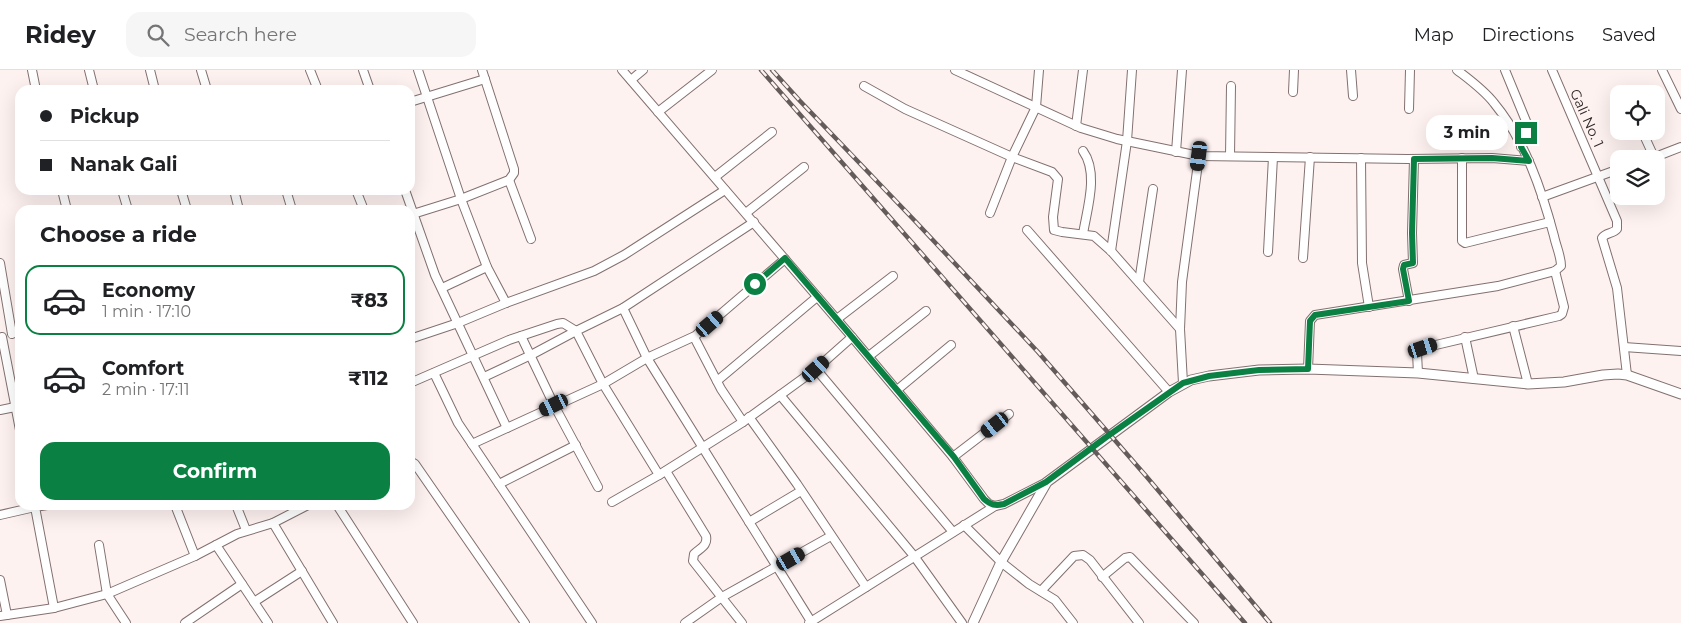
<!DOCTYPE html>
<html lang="en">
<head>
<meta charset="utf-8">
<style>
  body { margin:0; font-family:Montserrat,sans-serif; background:#f6f6f6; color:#202124; height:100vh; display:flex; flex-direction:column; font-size:19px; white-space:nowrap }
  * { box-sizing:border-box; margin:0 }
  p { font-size:16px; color:#757577 }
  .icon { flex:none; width:28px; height:28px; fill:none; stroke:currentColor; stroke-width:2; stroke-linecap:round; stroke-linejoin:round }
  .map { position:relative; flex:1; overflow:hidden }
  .panel { position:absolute; left:15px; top:135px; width:400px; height:305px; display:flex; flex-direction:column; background:#fff; border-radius:15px; box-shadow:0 5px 20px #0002 }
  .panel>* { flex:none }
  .guide { position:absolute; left:15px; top:15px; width:400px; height:110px; border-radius:15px; box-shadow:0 5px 20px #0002; display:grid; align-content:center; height:110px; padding:0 25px; background:#fff }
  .buttons { position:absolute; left:1610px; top:15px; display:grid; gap:10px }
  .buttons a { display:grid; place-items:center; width:55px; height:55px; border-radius:10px; background:#fff; box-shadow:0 5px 20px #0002; font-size:25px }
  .end { position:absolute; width:22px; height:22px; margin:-11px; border:6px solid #0b8043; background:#fff; box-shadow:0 0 0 2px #fff }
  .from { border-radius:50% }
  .bubble { position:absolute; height:35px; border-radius:15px; background:#fff; box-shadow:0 5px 20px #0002; font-size:16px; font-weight:700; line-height:35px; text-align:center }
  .car { position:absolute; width:15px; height:30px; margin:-15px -8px; border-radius:6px; box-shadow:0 0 4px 1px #0007; background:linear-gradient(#222 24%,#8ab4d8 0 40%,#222 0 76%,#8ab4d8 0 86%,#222 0) }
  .guide b { display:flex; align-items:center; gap:18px; height:48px; font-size:19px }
  .guide b+b { border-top:1px solid #e0e0e0 }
  .guide i { width:12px; height:12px; background:#202124 }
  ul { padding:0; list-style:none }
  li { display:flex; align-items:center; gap:15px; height:70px; margin:0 10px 8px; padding:0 15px; border:2px solid transparent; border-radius:15px }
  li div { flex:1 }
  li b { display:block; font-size:19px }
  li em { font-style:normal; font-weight:700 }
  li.selected { border-color:#0b8043 }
  li>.icon { width:45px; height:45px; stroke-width:1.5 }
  h2 { padding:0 25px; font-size:22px; line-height:60px }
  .cta { display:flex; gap:10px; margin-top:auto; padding:10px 25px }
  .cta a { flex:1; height:58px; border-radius:15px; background:#0b8043; color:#fff; font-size:20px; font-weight:700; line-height:58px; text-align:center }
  header { display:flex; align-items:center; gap:30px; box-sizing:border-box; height:70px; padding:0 25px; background:#fff; border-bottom:1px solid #e0e0e0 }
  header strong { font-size:24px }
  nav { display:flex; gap:28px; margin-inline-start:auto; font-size:18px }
  .search { width:350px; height:45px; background:#f6f6f6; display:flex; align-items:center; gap:12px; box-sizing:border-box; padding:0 18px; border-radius:15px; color:#757577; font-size:19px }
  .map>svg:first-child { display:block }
</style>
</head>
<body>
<header>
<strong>Ridey</strong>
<div class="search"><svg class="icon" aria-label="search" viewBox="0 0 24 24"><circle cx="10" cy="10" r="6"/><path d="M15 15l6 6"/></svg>Search here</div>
<nav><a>Map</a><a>Directions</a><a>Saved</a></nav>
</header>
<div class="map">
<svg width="1681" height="553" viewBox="0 0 1681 553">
  <rect width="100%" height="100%" fill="#fef2f1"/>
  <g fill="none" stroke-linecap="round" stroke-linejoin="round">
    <g stroke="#827170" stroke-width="10">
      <g id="minor">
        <path d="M32,0L36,20"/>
        <path d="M89,0L94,20"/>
        <path d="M150,0L155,20"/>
        <path d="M201,0L207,20"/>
        <path d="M310,0L318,20"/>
        <path d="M363,0L370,20"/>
        <path d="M418,0L461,129L487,197L506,233"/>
        <path d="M622,0L852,267L953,387L984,429L989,434L995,436"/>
        <path d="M955,0L1081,58L1117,69L1199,86L1408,89L1492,88L1529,91"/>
        <path d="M1351,0L1353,26"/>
        <path d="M1505,0L1526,51L1527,58L1521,77"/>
        <path d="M1552,0L1617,151V159C1613,164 1606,162 1602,168L1617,218L1627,305"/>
        <path d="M1662,0L1681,39"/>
        <path d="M631,10L643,0"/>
        <path d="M864,16L905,39L1012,87L1052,102L1058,109L1053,147L1054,160L1062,162L1094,166L1111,181L1180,259"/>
        <path d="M1293,22L1294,0"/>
        <path d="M410,32L485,9"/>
        <path d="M1409,39L1410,0"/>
        <path d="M658,42L712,0"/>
        <path d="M1076,56L1083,0"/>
        <path d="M1642,61L1654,87"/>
        <path d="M1176,82L1182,0"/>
        <path d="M1230,86L1231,16"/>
        <path d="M1361,88L1362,193L1369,237"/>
        <path d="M1462,88V171L1465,173L1550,152"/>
        <path d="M1650,89L1681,77"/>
        <path d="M715,107L772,62"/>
        <path d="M509,110L531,169"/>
        <path d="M62,120L67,140"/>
        <path d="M122,120L128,140"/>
        <path d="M181,120L187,140"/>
        <path d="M234,120L239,140"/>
        <path d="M286,120L292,140"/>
        <path d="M356,120L364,140"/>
        <path d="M405,120L435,205L507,358"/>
        <path d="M1542,127L1619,99"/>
        <path d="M746,143L804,97"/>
        <path d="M990,143L1012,87L1036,37L1039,0"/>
        <path d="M413,144L461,129L509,110L514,103V99L482,0"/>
        <path d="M754,152L623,238L576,261L603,314L659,405L743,352L816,299L953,462"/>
        <path d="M1027,160L1169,322"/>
        <path d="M1083,164C1087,139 1099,103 1083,81"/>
        <path d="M1111,181L1127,71L1132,0"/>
        <path d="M1268,182L1273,87"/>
        <path d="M1303,188L1310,87"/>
        <path d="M0,193L12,264"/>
        <path d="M1139,212L1153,119"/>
        <path d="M442,218L487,197"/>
        <path d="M1409,231L1403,199L1404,195L1413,193L1412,163L1414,89"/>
        <path d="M623,238L647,288L812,553"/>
        <path d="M837,249L893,206"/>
        <path d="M1513,256L1528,314"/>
        <path d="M521,266L554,335L598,417"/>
        <path d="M2,267L20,360"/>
        <path d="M694,267L721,319L743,352"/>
        <path d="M1465,267L1474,309"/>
        <path d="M410,269L458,253L506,233L594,201L624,185L725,120"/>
        <path d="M1624,277L1681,281"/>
        <path d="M869,286L926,241"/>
        <path d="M816,299L852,267"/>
        <path d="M1308,299L1310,251L1315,245L1498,216L1555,201L1561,196C1561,186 1556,176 1554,166C1542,121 1525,70 1494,33C1484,20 1470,10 1457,0"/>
        <path d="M434,303L458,353L592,553"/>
        <path d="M1418,303L1417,283L1423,278L1559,246L1562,244L1564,237L1555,201"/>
        <path d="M717,311L817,227"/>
        <path d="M410,313L509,270L557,254L563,253L576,261L531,285L484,307"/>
        <path d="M1183,313L1180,259L1182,212L1199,86"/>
        <path d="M897,320L951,275"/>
        <path d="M780,325L914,486L962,553"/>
        <path d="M0,340L20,336"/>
        <path d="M749,347L797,414L866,517"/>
        <path d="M472,374L603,314L647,288L695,266L785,189"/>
        <path d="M953,387L1009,344"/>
        <path d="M410,391L415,394L525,553"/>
        <path d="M666,401L706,466C708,476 700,478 694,484L693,491L742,553"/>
        <path d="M499,414L576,375"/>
        <path d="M612,432L659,405"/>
        <path d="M47,435L35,437L54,538"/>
        <path d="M175,435L195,486"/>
        <path d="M236,435L246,460"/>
        <path d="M337,435L413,553"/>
        <path d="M0,445L35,437V435"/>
        <path d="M749,452L801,421"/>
        <path d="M273,453L333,553"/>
        <path d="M964,455L1001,492L1029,514L1055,530L1073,553"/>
        <path d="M99,475L107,524L126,553"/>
        <path d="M216,475L268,553"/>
        <path d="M1102,507L1125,488L1130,487L1194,553"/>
        <path d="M0,510L7,545"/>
        <path d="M1041,521L1074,486L1083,485L1090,490L1139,553"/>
        <path d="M254,532L302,501"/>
        <path d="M0,546L54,538L107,524L195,486L237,464L273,453L308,435"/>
        <path d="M185,553L242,514"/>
        <path d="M685,553L722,527L831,466"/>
        <path d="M809,553L995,436L1004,434L1047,412"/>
      </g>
    </g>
    <g stroke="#827170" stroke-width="11">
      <path id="tertiary" d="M973,553L1001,492L1047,412L1169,322L1191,310L1209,306L1259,300L1308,299L1418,303L1528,314L1564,312L1603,305L1618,304L1627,305L1681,324"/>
    </g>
    <use href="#minor" stroke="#fff" stroke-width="8"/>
    <use href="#tertiary" stroke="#fff" stroke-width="9"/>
    <g stroke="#645c5b" stroke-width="4.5">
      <g id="rail">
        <path d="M761,0L1245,553"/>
        <path d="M772,0L800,31L915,151L1038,282L1146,406L1270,553"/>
      </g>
    </g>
    <use href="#rail" stroke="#fef2f1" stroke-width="2.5" stroke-dasharray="8" stroke-linecap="butt"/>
  </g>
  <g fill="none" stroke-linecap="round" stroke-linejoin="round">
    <path stroke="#0b8043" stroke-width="6" d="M755,214L785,188L954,387L984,429C991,435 995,436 1004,434L1046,412L1105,368L1183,313L1209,306L1259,300L1308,299L1310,251L1315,245L1409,231L1403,199L1404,195L1413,193L1412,163L1414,89L1492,88L1529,91L1521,77L1526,63"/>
  </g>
  <g text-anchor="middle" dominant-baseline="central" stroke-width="5" stroke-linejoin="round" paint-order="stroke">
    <g font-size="14" fill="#2f2828" stroke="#fef2f1">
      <text transform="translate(1587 48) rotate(66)">Gali No. 1</text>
    </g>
  </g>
</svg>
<div class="buttons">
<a><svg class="icon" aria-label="locate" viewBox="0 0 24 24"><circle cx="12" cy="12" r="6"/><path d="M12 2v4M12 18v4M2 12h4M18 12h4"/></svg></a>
<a><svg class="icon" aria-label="layers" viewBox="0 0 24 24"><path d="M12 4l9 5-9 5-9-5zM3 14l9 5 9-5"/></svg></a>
</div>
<i class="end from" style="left:755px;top:214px"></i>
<i class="end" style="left:1526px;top:63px"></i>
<div class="bubble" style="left:1426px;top:45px;width:82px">3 min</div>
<i class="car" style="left:1199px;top:86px;rotate:187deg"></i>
<i class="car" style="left:710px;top:254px;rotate:49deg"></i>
<i class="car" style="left:1423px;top:278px;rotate:72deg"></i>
<i class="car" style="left:816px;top:299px;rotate:48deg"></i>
<i class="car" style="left:554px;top:335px;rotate:244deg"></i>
<i class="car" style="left:995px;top:355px;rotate:232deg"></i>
<i class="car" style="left:791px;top:489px;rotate:60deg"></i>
<div class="guide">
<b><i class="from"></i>Pickup</b>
<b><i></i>Nanak Gali</b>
</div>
<section class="panel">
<h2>Choose a ride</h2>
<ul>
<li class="selected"><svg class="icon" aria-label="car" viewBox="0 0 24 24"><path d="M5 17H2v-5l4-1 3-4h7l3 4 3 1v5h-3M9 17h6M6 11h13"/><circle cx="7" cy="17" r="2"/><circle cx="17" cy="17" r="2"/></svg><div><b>Economy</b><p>1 min · 17:10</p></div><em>₹83</em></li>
<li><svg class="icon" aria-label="car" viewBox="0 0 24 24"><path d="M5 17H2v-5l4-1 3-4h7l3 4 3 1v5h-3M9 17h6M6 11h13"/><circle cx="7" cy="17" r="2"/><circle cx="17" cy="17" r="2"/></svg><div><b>Comfort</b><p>2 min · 17:11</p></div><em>₹112</em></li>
</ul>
<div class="cta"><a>Confirm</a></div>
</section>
</div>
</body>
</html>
